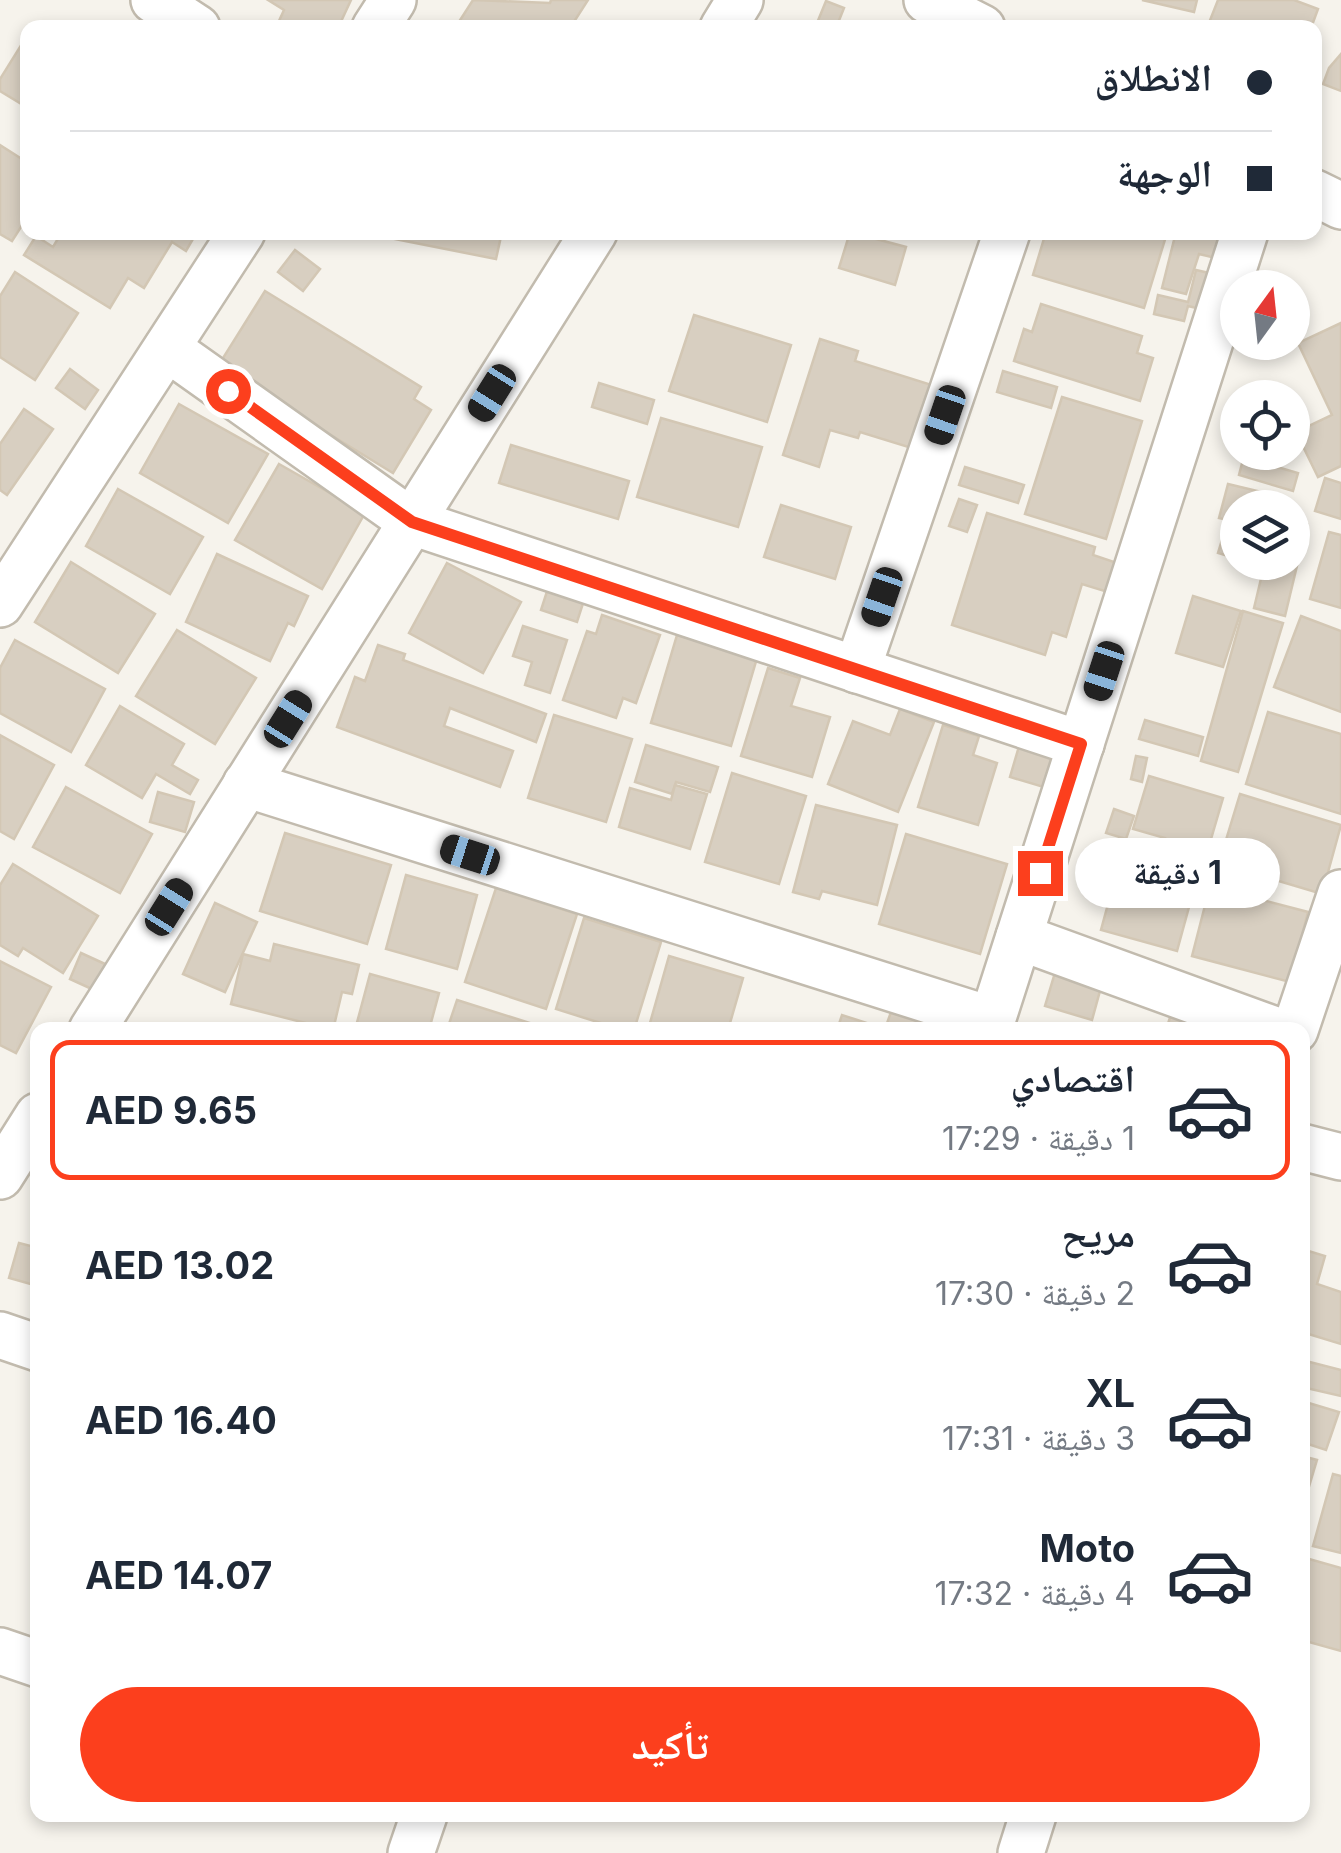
<!DOCTYPE html>
<html lang="ar">
<head>
<meta charset="utf-8">
<style>
  body { margin:0; font-family:Inter,"Noto Naskh Arabic",sans-serif; background:#f2f2f3; color:#1f2937; direction:rtl; height:100vh; display:flex; flex-direction:column; font-size:38px; white-space:nowrap }
  * { box-sizing:border-box; margin:0 }
  p { font-size:32px; color:#747a83 }
  .icon { flex:none; width:55px; height:55px; fill:none; stroke:currentColor; stroke-width:2; stroke-linecap:round; stroke-linejoin:round }
  .map { position:relative; flex:1; overflow:hidden; direction:ltr }
  .sheet { position:absolute; left:30px; top:1022px; width:1280px; height:800px; display:flex; flex-direction:column; background:#fff; border-radius:20px; box-shadow:0 5px 15px #0003; direction:rtl }
  .sheet>* { flex:none }
  .hud { position:absolute; left:20px; top:20px; width:1302px; height:220px; border-radius:20px; box-shadow:0 5px 15px #0003; direction:rtl; display:grid; align-content:center; height:220px; padding:0 50px; background:#fff }
  .needle { width:65px; rotate:15deg }
  .tools { position:absolute; left:1220px; top:270px; display:grid; gap:20px }
  .tools a { display:grid; place-items:center; width:90px; height:90px; border-radius:50%; background:#fff; box-shadow:0 5px 15px #0003; font-size:50px }
  .end { position:absolute; width:45px; height:45px; margin:-22px; border:12px solid #fc3f1d; background:#fff; box-shadow:0 0 0 5px #fff }
  .from { border-radius:50% }
  .bubble { position:absolute; height:70px; border-radius:35px; background:#fff; box-shadow:0 5px 15px #0003; font-size:32px; font-weight:700; line-height:70px; text-align:center; direction:rtl }
  .car { position:absolute; width:30px; height:60px; margin:-30px -15px; border-radius:12px; box-shadow:0 0 8px 2px #0007; background:linear-gradient(#222 24%,#8ab4d8 0 40%,#222 0 76%,#8ab4d8 0 86%,#222 0) }
  .hud b { display:flex; align-items:center; gap:35px; height:95px; font-size:38px }
  .hud b+b { border-top:2px solid #e0e1e3 }
  .hud i { width:25px; height:25px; background:#1f2937 }
  ul { padding:18px 0 0; list-style:none }
  li { display:flex; align-items:center; gap:30px; height:140px; margin:0 20px 15px; padding:0 30px; border:5px solid transparent; border-radius:20px }
  li div { flex:1 }
  li b { display:block; font-size:38px }
  li em { font-style:normal; font-weight:700 }
  li.selected { border-color:#fc3f1d }
  li>.icon { width:90px; height:90px; stroke-width:1.5 }
  .action { display:flex; gap:20px; margin-top:auto; padding:20px 50px }
  .action a { flex:1; height:115px; border-radius:60px; background:#fc3f1d; color:#fff; font-size:40px; font-weight:700; line-height:115px; text-align:center }
  .map>svg:first-child { display:block }
</style>
</head>
<body>
<div class="map">
<svg width="1341" height="1853" viewBox="0 0 1341 1853">
  <rect width="100%" height="100%" fill="#f6f3ec"/>
  <g fill="#d8cfc1" stroke="#d3c7b4" stroke-width="2.5">
    <path d="M268,0H351L338,28H293L279,21L284,10Z"/>
    <path d="M473,0L550,3L551,0H588L570,28H455Z"/>
    <path d="M1142,0H1197L1194,12Z"/>
    <path d="M1218,0H1294L1318,9L1311,28H1207Z"/>
    <path d="M826,1L844,8L836,28H815Z"/>
    <path d="M28,34V108L0,91V79Z"/>
    <path d="M1341,54V91L1323,84L1329,68Z"/>
    <path d="M0,145L28,163V216L12,241L0,234Z"/>
    <path d="M62,232H197L186,251L172,242L144,288L128,278L110,308L24,255L36,236L53,247Z"/>
    <path d="M397,232H502L496,259L395,239Z"/>
    <path d="M850,232L906,247L895,285L839,268Z"/>
    <path d="M1046,232L1167,233L1144,308L1033,275Z"/>
    <path d="M1176,232H1227L1220,259L1199,254L1186,294L1162,288Z"/>
    <path d="M295,250L320,269L303,291L278,272Z"/>
    <path d="M1196,270L1218,275L1209,311L1188,306L1184,321L1154,314L1158,295L1188,302Z"/>
    <path d="M15,272L78,313L35,380L0,357V296Z"/>
    <path d="M265,291L421,387L414,399L431,410L393,473L218,366Z"/>
    <path d="M1041,304L1142,336L1137,353L1153,358L1140,401L1014,361L1024,329L1032,332Z"/>
    <path d="M694,315L791,345L767,422L669,391Z"/>
    <path d="M1341,323V466L1318,477L1296,432L1332,415L1298,343Z"/>
    <path d="M820,339L858,351L855,361L938,387L918,450L860,432L858,438L830,430L819,467L783,455Z"/>
    <path d="M70,369L98,390L85,409L56,388Z"/>
    <path d="M1003,371L1057,387L1051,408L997,392Z"/>
    <path d="M599,383L654,400L647,424L592,407Z"/>
    <path d="M1062,397L1142,421L1106,539L1025,514Z"/>
    <path d="M179,404L268,454L228,523L140,473Z"/>
    <path d="M24,409L53,429L7,495L0,490V444Z"/>
    <path d="M661,418L762,447L738,527L637,497Z"/>
    <path d="M511,445L629,481L618,519L499,483Z"/>
    <path d="M1245,452H1271L1267,464L1298,473L1293,491L1239,475Z"/>
    <path d="M279,464L365,513L322,589L235,540Z"/>
    <path d="M965,467L1024,485L1018,503L959,485Z"/>
    <path d="M1325,478L1341,483V519L1315,511Z"/>
    <path d="M1228,484L1278,496L1275,508H1238V522L1219,518Z"/>
    <path d="M118,489L203,537L170,594L86,546Z"/>
    <path d="M959,499L977,505L967,532L949,526Z"/>
    <path d="M781,505L851,527L835,579L764,557Z"/>
    <path d="M987,513L1095,547L1093,555L1120,564L1111,593L1082,584L1066,637L1052,632L1045,655L952,625Z"/>
    <path d="M1292,520L1307,524L1285,616L1254,608L1265,562H1292Z"/>
    <path d="M1225,530L1238,534V559L1218,553Z"/>
    <path d="M1329,532L1341,535V608L1310,599Z"/>
    <path d="M217,554L308,596L294,626L288,623L270,661L186,622Z"/>
    <path d="M71,562L155,614L118,673L35,622Z"/>
    <path d="M447,563L521,602L483,673L409,633Z"/>
    <path d="M550,582L586,594L577,622L541,610Z"/>
    <path d="M1193,596L1241,611L1223,667L1176,653Z"/>
    <path d="M1243,611L1283,623L1238,772L1201,761Z"/>
    <path d="M602,615L660,635L636,703L623,698L616,718L563,700L587,631L596,634Z"/>
    <path d="M1301,616L1341,631V712L1274,687Z"/>
    <path d="M523,626L567,640L550,693L525,685L532,662L513,656Z"/>
    <path d="M177,630L256,678L215,744L136,696Z"/>
    <path d="M677,635L757,658L731,746L651,723Z"/>
    <path d="M15,640L105,689L71,752L0,713V668Z"/>
    <path d="M378,645L405,654L403,660L546,714L536,742L450,708L444,726L513,751L500,787L337,727L355,677L365,681Z"/>
    <path d="M768,668L800,678L791,706L830,717L812,777L741,756Z"/>
    <path d="M120,706L184,744L172,765L198,780L190,794L156,774L142,798L86,765Z"/>
    <path d="M900,709L934,722L898,812L828,784L853,721L890,735Z"/>
    <path d="M1268,712L1341,734V814L1246,784Z"/>
    <path d="M554,715L632,739L606,822L528,798Z"/>
    <path d="M1145,720L1203,737L1198,756L1139,739Z"/>
    <path d="M943,725L979,736L973,755L997,763L978,825L918,807Z"/>
    <path d="M0,735L54,765L14,839L0,831Z"/>
    <path d="M1022,736L1059,746L1047,788L1010,777Z"/>
    <path d="M646,745L718,767L710,792L676,782L672,794L635,782Z"/>
    <path d="M1136,756L1147,758L1142,782L1131,779Z"/>
    <path d="M732,773L806,796L779,884L705,862Z"/>
    <path d="M1149,776L1223,798L1204,863L1161,850L1165,838L1133,829Z"/>
    <path d="M675,785L707,794L690,849L619,827L630,788L671,800Z"/>
    <path d="M66,787L152,834L120,893L33,847Z"/>
    <path d="M158,792L194,802L185,832L150,822Z"/>
    <path d="M1240,794L1341,825L1322,894L1219,863Z"/>
    <path d="M816,805L897,825L877,905L822,891L819,899L793,892Z"/>
    <path d="M1114,809L1134,816L1126,839L1106,833Z"/>
    <path d="M285,833L391,865L367,944L260,911Z"/>
    <path d="M906,834L1007,864L980,954L879,924Z"/>
    <path d="M1135,856L1198,874L1177,951L1101,930L1111,893L1124,897Z"/>
    <path d="M13,864L98,916L63,973L23,948L18,956L0,945V885Z"/>
    <path d="M406,875L477,895L457,969L386,949Z"/>
    <path d="M1210,886L1308,912L1290,982L1192,956Z"/>
    <path d="M496,888L577,914L546,1009L465,982Z"/>
    <path d="M215,903L257,922L225,992L183,974Z"/>
    <path d="M584,918L661,942L634,1030H623L556,1009Z"/>
    <path d="M274,944L359,965L352,994L342,992L333,1030L231,1004L243,954L270,961Z"/>
    <path d="M81,953L105,964L94,990L70,979Z"/>
    <path d="M669,956L743,978L728,1030H648Z"/>
    <path d="M1060,956L1106,969L1092,1020L1045,1006Z"/>
    <path d="M0,961L51,987L16,1053L0,1045Z"/>
    <path d="M370,974L439,993L429,1030H355Z"/>
    <path d="M457,1000L530,1023L528,1030H447Z"/>
    <path d="M1173,1008L1247,1030H1166Z"/>
    <path d="M891,1012L944,1030H837L842,1015L885,1029Z"/>
    <path d="M19,1243L38,1248V1286L9,1278Z"/>
    <path d="M1302,1249L1325,1256L1317,1284L1341,1292V1344L1302,1332Z"/>
    <path d="M1302,1360L1341,1370V1396L1302,1387Z"/>
    <path d="M1302,1401L1339,1412L1326,1450L1302,1442Z"/>
    <path d="M1302,1456L1317,1460L1302,1510Z"/>
    <path d="M1333,1474L1341,1476V1553L1313,1546Z"/>
    <path d="M1302,1557L1341,1568V1651L1302,1640Z"/>
  </g>
  <g fill="none" stroke-linecap="round" stroke-linejoin="round">
    <g stroke="#c2bbae" stroke-width="50">
      <g id="minor">
        <path d="M154,0L197,28"/>
        <path d="M927,0L982,28"/>
        <path d="M375,28L393,0"/>
        <path d="M723,28L740,0"/>
        <path d="M1315,193L1341,206"/>
        <path d="M167,348L412,522L1081,744"/>
        <path d="M0,604L242,232"/>
        <path d="M857,670L1007,232"/>
        <path d="M246,784L992,1020"/>
        <path d="M1019,937L1275,1030"/>
        <path d="M92,1030L594,232"/>
        <path d="M989,1030L1245,232"/>
        <path d="M1295,1030L1341,893"/>
        <path d="M1302,1147L1341,1157"/>
        <path d="M0,1176L38,1116"/>
        <path d="M0,1335L38,1348"/>
        <path d="M0,1651L38,1664"/>
        <path d="M411,1853L424,1815"/>
        <path d="M1021,1853L1033,1815"/>
      </g>
    </g>
    <use href="#minor" stroke="#fff" stroke-width="45"/>
  </g>
  <g fill="none" stroke-linecap="round" stroke-linejoin="round">
    <path stroke="#fc3f1d" stroke-width="12" d="M228,391L412,522L1081,744L1040,873"/>
  </g>
</svg>
<div class="tools">
<a><svg class="needle" viewBox="-14 -14 28 28"><path d="M0-13l5 13h-10z" fill="#e53935"/><path d="M0 13l5-13h-10z" fill="#747a83"/></svg></a>
<a><svg class="icon" aria-label="locate" viewBox="0 0 24 24"><circle cx="12" cy="12" r="6"/><path d="M12 2v4M12 18v4M2 12h4M18 12h4"/></svg></a>
<a><svg class="icon" aria-label="layers" viewBox="0 0 24 24"><path d="M12 4l9 5-9 5-9-5zM3 14l9 5 9-5"/></svg></a>
</div>
<i class="end from" style="left:228px;top:391px"></i>
<i class="end" style="left:1040px;top:873px"></i>
<div class="bubble" style="left:1075px;top:838px;width:205px">1 دقيقة</div>
<i class="car" style="left:492px;top:393px;rotate:212deg"></i>
<i class="car" style="left:945px;top:415px;rotate:199deg"></i>
<i class="car" style="left:882px;top:597px;rotate:199deg"></i>
<i class="car" style="left:1104px;top:671px;rotate:198deg"></i>
<i class="car" style="left:288px;top:719px;rotate:32deg"></i>
<i class="car" style="left:470px;top:855px;rotate:288deg"></i>
<i class="car" style="left:169px;top:907px;rotate:32deg"></i>
<div class="hud">
<b><i class="from"></i>الانطلاق</b>
<b><i></i>الوجهة</b>
</div>
<section class="sheet">
<ul>
<li class="selected"><svg class="icon" aria-label="car" viewBox="0 0 24 24"><path d="M5 17H2v-5l4-1 3-4h7l3 4 3 1v5h-3M9 17h6M6 11h13"/><circle cx="7" cy="17" r="2"/><circle cx="17" cy="17" r="2"/></svg><div><b>اقتصادي</b><p>1 دقيقة · 17:29</p></div><em>AED 9.65</em></li>
<li><svg class="icon" aria-label="car" viewBox="0 0 24 24"><path d="M5 17H2v-5l4-1 3-4h7l3 4 3 1v5h-3M9 17h6M6 11h13"/><circle cx="7" cy="17" r="2"/><circle cx="17" cy="17" r="2"/></svg><div><b>مريح</b><p>2 دقيقة · 17:30</p></div><em>AED 13.02</em></li>
<li><svg class="icon" aria-label="car" viewBox="0 0 24 24"><path d="M5 17H2v-5l4-1 3-4h7l3 4 3 1v5h-3M9 17h6M6 11h13"/><circle cx="7" cy="17" r="2"/><circle cx="17" cy="17" r="2"/></svg><div><b>XL</b><p>3 دقيقة · 17:31</p></div><em>AED 16.40</em></li>
<li><svg class="icon" aria-label="car" viewBox="0 0 24 24"><path d="M5 17H2v-5l4-1 3-4h7l3 4 3 1v5h-3M9 17h6M6 11h13"/><circle cx="7" cy="17" r="2"/><circle cx="17" cy="17" r="2"/></svg><div><b>Moto</b><p>4 دقيقة · 17:32</p></div><em>AED 14.07</em></li>
</ul>
<div class="action"><a>تأكيد</a></div>
</section>
</div>
</body>
</html>
